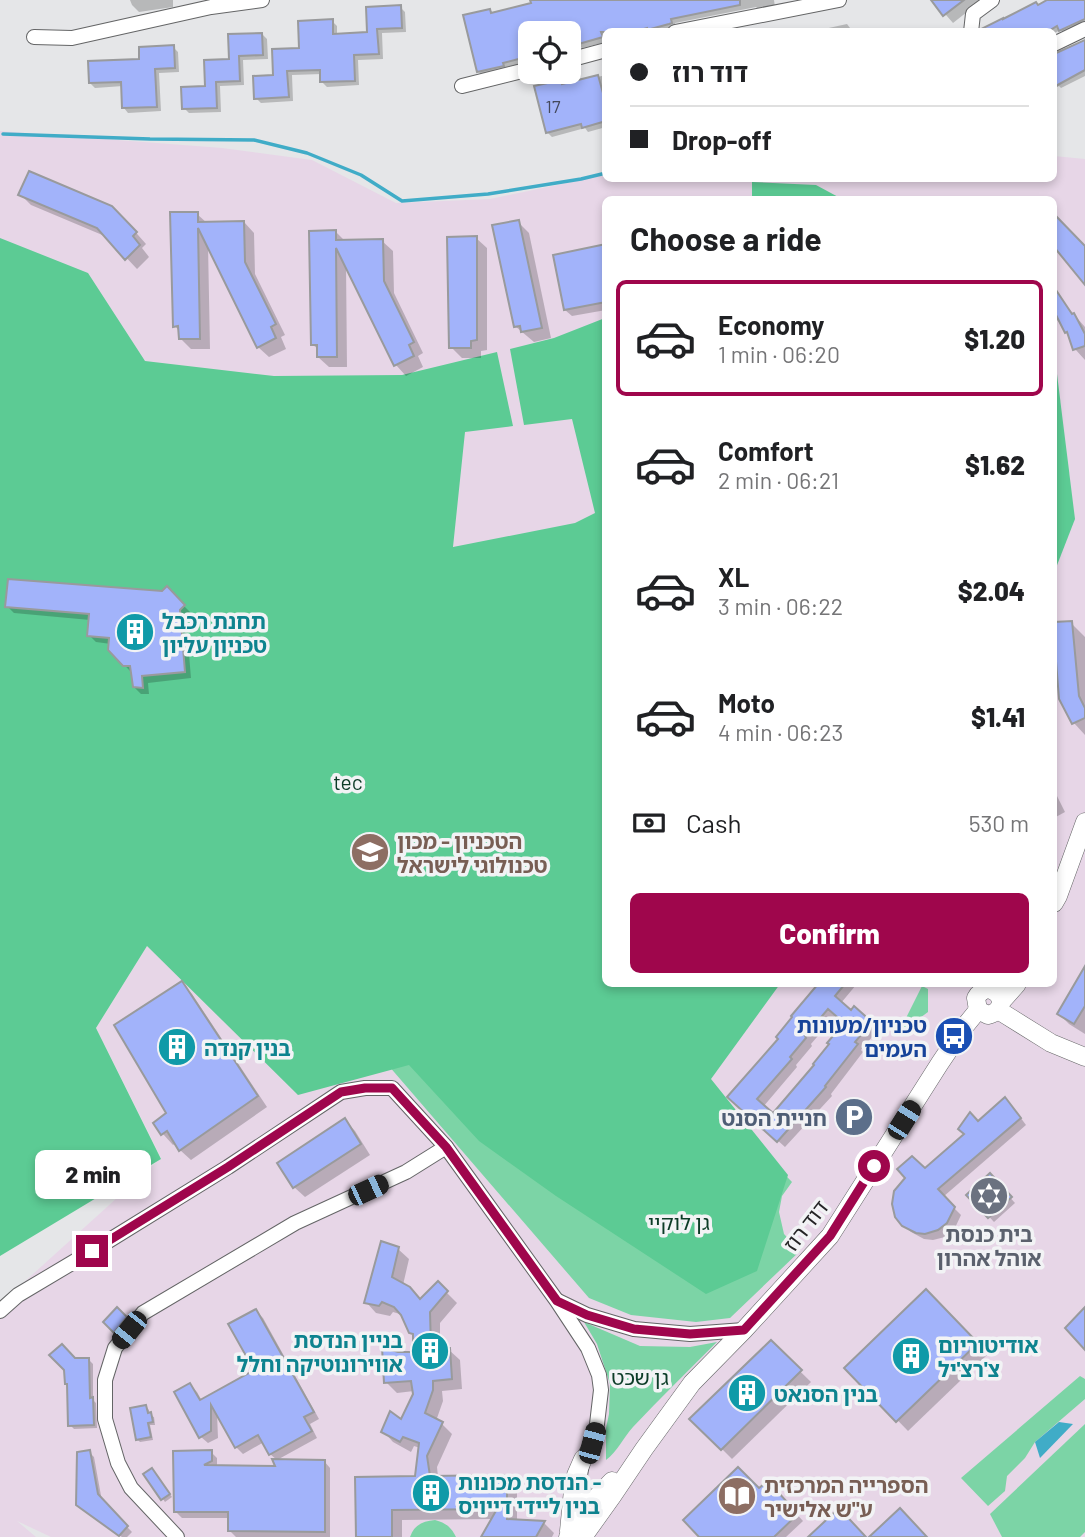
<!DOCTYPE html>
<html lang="en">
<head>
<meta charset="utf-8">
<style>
  body { margin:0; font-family:Barlow,"Noto Sans Hebrew",sans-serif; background:#f6f6f6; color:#202124; height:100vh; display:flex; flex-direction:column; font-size:26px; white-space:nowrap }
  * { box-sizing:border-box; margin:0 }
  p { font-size:23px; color:#757577 }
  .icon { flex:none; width:38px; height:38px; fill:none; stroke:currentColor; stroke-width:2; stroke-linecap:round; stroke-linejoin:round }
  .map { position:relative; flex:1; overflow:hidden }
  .side { position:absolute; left:602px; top:196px; width:455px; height:791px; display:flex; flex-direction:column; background:#fff; border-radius:10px; box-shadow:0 4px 10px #0003 }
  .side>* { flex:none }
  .guide { position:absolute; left:602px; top:28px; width:455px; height:154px; border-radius:10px; box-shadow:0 4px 10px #0003; display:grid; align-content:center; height:154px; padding:0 28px; background:#fff }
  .controls { position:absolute; left:518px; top:21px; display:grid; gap:14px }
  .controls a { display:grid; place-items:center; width:63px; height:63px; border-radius:10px; background:#fff; box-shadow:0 4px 10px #0003; font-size:35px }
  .end { position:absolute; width:32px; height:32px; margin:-16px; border:9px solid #9f064c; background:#fff; box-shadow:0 0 0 4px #fff }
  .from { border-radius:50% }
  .bubble { position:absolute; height:49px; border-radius:10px; background:#fff; box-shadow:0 4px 10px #0003; font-size:23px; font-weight:800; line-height:49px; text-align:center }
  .car { position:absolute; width:21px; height:42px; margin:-21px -10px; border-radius:9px; box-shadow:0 0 5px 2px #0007; background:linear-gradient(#222 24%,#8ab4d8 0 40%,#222 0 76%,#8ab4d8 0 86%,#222 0) }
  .guide b { display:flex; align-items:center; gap:24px; height:66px; font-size:26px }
  .guide b+b { border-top:2px solid #e0e0e0 }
  .guide i { width:18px; height:18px; background:#202124 }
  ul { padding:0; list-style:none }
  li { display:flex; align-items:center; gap:21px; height:116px; margin:0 14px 10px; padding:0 14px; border:4px solid transparent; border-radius:10px }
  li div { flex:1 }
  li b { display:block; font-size:26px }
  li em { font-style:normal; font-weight:800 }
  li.on { border-color:#9f064c }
  li>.icon { width:63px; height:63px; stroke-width:1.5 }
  h2 { padding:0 28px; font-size:32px; line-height:84px }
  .pay { display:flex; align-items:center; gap:18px; height:77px; padding:0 28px; font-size:26px }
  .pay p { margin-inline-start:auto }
  .button { display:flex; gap:14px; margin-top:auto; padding:14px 28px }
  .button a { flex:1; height:80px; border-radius:10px; background:#9f064c; color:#fff; font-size:28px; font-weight:800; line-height:80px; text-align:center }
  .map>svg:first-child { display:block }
</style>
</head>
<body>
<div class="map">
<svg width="1085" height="1537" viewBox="0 0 1085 1537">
  <rect width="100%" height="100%" fill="#e5e6e8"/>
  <path fill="#e7d6e7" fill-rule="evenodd" d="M0,131L222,148L312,160L396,203L490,199L605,175L606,178H1054V156L1085,159V1537H51L17,1521L36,1537H0V1304L161,1158L96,1028L147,946L0,681ZM606,200H1054V984H606Z"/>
  <g fill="#7cd4a6">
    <path d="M922,986L928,989V1012L898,1034Z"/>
    <path d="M382,1058L702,1090L792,1182L782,1196L779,1212L784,1234L800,1251L730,1318L696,1322L631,1315L589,1298Z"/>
    <path d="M584,1322L640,1346L690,1347L717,1342C689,1370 660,1398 633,1427C623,1438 617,1452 606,1460V1428L609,1414L610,1384L597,1344Z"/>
    <path d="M1080,1376L1085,1379V1399L1035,1442L1025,1458L1007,1476L1005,1491L988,1506L961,1478Z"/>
    <path d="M1085,1424V1532L1080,1537H1002L990,1514Z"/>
    <path d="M435,1520C446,1523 451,1527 456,1537H410C414,1525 423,1521 435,1520Z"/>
  </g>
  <g fill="#5ccb94">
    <path d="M752,182L816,185L842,199H752Z"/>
    <path d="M0,238L88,273L145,361L274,376L402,375L497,352L513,426L465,432L453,547L575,523L595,513L572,419L524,425L510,349L554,338L605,318L606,984H780L711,1079L788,1175L757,1271L706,1294L556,1196L479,1141L409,1065L298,1095L147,946L96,1028L161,1159L0,1256Z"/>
    <path d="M1054,364L1056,366L1075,519L1054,573Z"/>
  </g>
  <path fill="#40acc7" d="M1059,1422L1073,1424L1040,1458L1035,1442Z"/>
  <g fill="#0003" fill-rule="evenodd">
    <path d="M130,0H173V7L139,12L132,5Z"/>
    <path d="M533,0H774L775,7L759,10L756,7L675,23L676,28L662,32H606V42L582,48L577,44L569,47V33H530V62L507,67V70L483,76L478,71L489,11L492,14L533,4Z"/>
    <path d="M933,0H994L972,8L953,23Z"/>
    <path d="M1051,0H1085V24L1065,34L1061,30L1054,33V32H984Z"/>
    <path d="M400,7L405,12L406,32L382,33L383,59L358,60L359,85L327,87L322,82V74L292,75L293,101L261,103L256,98L301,50L332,21L337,26V35L369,34Z"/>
    <path d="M847,24L853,32H824V29Z"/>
    <path d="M262,34L267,39L268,59L243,60L244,85L220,86L221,112L189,113L184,108L207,87L230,61Z"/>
    <path d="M1085,42V76L1061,88L1059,86L1054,89V55L1059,54Z"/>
    <path d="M173,47L178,52L179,72L159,73L161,111L128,113L124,108L123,86L95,88L90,83Z"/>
    <path d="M606,75V127L588,132L585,128L552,137L547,132L560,82L564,85Z"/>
    <path d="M21,195L123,218L146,244L142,248L149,257L137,269L107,237L31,205Z"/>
    <path d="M197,214L207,223L244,222L254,233L255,274L285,335L281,337L286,349L269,357L258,347L208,244L210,349H191L180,338V332L175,326Z"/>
    <path d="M518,222L529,233L551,338L534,342L515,326Z"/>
    <path d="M336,232L345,241H382L393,251L394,293L423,353L418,356L423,367L406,376L396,365L346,264L347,367H329L318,357L319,350L312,344Z"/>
    <path d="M476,238L487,248V350L481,351V358H462L451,347Z"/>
    <path d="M606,246V310L572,316L565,310Z"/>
    <path d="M1054,292L1085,327V360L1075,349L1070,336L1054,316Z"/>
    <path d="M167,589L191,613L186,618L191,678L148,683L149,694H141L134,687L131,672L110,650L111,644L96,642L89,635L90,620L14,613L7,606L163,593Z"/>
    <path d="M1071,623L1085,637V735L1074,723L1061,699Z"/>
    <path d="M1054,770L1056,794L1065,812L1054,818Z"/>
    <path d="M1085,969V1034L1069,1024L1059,1014Z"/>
    <path d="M182,984L192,994L267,1107L191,1160L180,1150L176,1143L173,1145L163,1134L156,1124L168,1113Z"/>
    <path d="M820,984H854L856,985L841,1003L851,1012L871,1023L878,1030L861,1050L863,1052L831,1094L832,1096L785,1147L737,1104L780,1039L793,1016ZM836,1015L846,1023L816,1065L773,1115L763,1107L797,1067L796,1065L812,1046L811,1044Z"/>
    <path d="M1012,1106L1026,1125L943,1197L961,1215L954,1230L945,1237L933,1240L924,1239L911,1232L904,1225L925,1171Z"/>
    <path d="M345,1120L355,1131L370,1155L305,1197L294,1187Z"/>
    <path d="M990,1175L1015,1203L994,1222L969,1195Z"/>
    <path d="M398,1249L409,1259L403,1285L409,1288L422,1300L438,1284L457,1303L440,1323V1350H449L460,1360L462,1389L442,1391L443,1401L436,1421L442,1424L452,1434L437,1467L438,1477L506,1476L517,1487V1521L544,1523L554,1533L552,1537H483L493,1519L402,1520V1537H358L417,1478L420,1448L414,1446L411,1452L393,1442L383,1431L402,1422L414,1391L397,1393L386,1382L397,1354L414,1353L415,1336L411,1332L403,1315L393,1312L390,1316L376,1313L366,1302Z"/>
    <path d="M926,1291L987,1355L908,1431L847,1368Z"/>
    <path d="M117,1310L129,1321L118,1335L105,1322Z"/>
    <path d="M256,1311L263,1318L319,1419L310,1424L317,1438L277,1460L270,1454L264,1442L243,1454L236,1447L217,1413L218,1438L208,1443L201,1437L190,1385L197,1392L202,1401L256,1371Z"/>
    <path d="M771,1343L811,1382L732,1459L692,1419Z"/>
    <path d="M75,1360H89L93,1364V1400L96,1403L97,1428L74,1429L70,1425Z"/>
    <path d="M146,1407L149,1410V1415L154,1417L155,1425H150L153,1440L140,1442L137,1439Z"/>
    <path d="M89,1452L94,1457L102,1501L132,1532L127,1537H122L84,1510Z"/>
    <path d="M211,1452L217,1458V1467L278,1468L324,1461L330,1468V1537H236L230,1531V1518H182L175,1511Z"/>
    <path d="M155,1473L172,1497L165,1502L163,1499Z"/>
    <path d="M774,1489L803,1521L786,1537H701L759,1490Z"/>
  </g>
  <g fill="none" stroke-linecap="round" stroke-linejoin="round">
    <path stroke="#40acc7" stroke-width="3.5" d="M3,134L150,139L254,140L307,153L361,175L402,201L488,194L581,179L606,173"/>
  </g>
  <g fill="#a2b3fa" stroke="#999a9c" stroke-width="2" fill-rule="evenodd">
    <path d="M530,0H740V5L671,19L672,23L669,24L647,30V28L633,32H601L603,37L575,45L572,33H530V56L503,63L504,66L477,72L463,15L490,9L491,13L531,3Z"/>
    <path d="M931,0H964L943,16Z"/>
    <path d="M1047,0H1085V19L1059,31L1057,26L1047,32H981V29L1003,18V19L1036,2L1038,5Z"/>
    <path d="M401,5L402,28L377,29L379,54L354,55L355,81L320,82V70L287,71L289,97L254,99L253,76L273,75L272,49L299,48L298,21L333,19V34L367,32L366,7Z"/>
    <path d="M262,33L263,55L239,56L240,81L216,82L217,108L182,109L181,87L205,86L204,60L229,59L228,34Z"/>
    <path d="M1085,40V70L1054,87V54Z"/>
    <path d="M174,45L175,68L155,69L157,107L122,108L121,82L89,83L88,61L139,59V47Z"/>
    <path d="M598,75L606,104V121L582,128L581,124L546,133L534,86L561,80L562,84Z"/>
    <path d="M29,171L112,206L137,232L133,236L140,245L125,260L97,228L18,195Z"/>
    <path d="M170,212H198V222L244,221L245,262L276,324L271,327L276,338L257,348L198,228L200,339H179L178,326L173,327Z"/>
    <path d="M1054,214L1085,246V285L1054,247Z"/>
    <path d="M519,220L542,328L521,332L520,326L514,327L492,225Z"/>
    <path d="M336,230V240L383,239L384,281L414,342L409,345L414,356L394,366L336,248L337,357H317V345H311L309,231Z"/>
    <path d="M477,236V340L471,341V348H449L447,237Z"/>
    <path d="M606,244V302L564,310L553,255Z"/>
    <path d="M1054,287L1072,314L1074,313L1085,334V346L1073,350L1067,332L1065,333L1054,311Z"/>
    <path d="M8,579L162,591L167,586L185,605L180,610L185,672L142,676L143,688L133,687L130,666H123L108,650L109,638L87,636L89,614L5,607Z"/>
    <path d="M1072,621L1079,696L1085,708V718L1072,724L1059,699L1054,636V622Z"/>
    <path d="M1085,966V1006L1074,1024L1057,1014Z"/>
    <path d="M182,981L258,1096L179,1151L167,1131L161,1135L153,1123L166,1113L114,1025Z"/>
    <path d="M818,984H845L835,996L851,1010L854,1006L872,1022L855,1042L858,1044L825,1086L826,1087L777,1142L727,1097L778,1039L776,1037L792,1017L791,1016ZM828,1009L844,1023L827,1043L829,1044L813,1064L814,1065L773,1113L757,1099L792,1059L790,1057L806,1038L805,1036Z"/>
    <path d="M1005,1097L1021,1118L938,1189L955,1207L947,1223L938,1230L925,1234L916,1233L902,1226L895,1217L892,1204L894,1191L905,1178L897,1169L912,1156L925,1168L964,1134L958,1129L970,1112L978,1121Z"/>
    <path d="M345,1118L361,1144L293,1188L277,1163Z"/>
    <path d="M990,1173L1012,1197L988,1218L966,1195Z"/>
    <path d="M381,1241L399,1247L392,1277L410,1287L420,1299L438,1281L448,1291L430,1312L431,1349L450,1348L452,1379L433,1381V1390L425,1413L443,1422L427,1456L430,1476L507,1475V1519L545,1521L536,1537H481L497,1509L392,1510V1537H356L355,1477L415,1476L419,1443L403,1437L400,1442L381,1432L390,1411L401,1419L413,1394L411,1381L384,1383L382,1347L398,1352H413V1334L409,1333L401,1315L394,1307L382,1302L379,1306L364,1303Z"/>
    <path d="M926,1289L978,1343L896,1422L844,1368Z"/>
    <path d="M117,1307L127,1317L114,1333L103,1322Z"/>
    <path d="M1085,1307V1350L1065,1328Z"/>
    <path d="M256,1309L314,1412L304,1417L312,1431L269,1455L258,1435L235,1448L211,1405V1431L199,1438L174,1392L190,1383L200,1400L254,1370L228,1324Z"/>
    <path d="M771,1340L802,1370L721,1450L689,1419Z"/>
    <path d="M62,1344L75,1358H89L90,1398L93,1397L94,1425L68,1426L67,1384H65L64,1370L49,1355Z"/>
    <path d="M146,1405L148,1413L151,1412L153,1422L148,1423L151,1437L136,1440L130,1408Z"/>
    <path d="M90,1450L98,1494L128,1526L119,1536L76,1505L77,1452Z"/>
    <path d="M212,1450V1461L204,1465L275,1466L272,1459L325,1460V1532L228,1531V1512H174L173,1451Z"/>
    <path d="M738,1467L759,1488L768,1481L798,1514L774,1537H699L683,1520Z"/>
    <path d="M152,1468L170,1494L161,1500L143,1474Z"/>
    <path d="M839,1508L866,1537H808L823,1523Z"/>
    <path d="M900,1508L927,1537H869Z"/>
  </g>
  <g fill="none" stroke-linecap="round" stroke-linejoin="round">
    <g stroke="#646566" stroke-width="16">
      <g id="minor">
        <path d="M675,32L839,0"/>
        <path d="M971,32L973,14L992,0"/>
        <path d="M34,37L72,38L211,7L262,0"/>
        <path d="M1054,44L1085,29"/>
        <path d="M569,60L606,50"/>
        <path d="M462,86L530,69"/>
        <path d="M558,1301L587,1315L634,1329L690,1334L744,1330"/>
        <path d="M0,1311L18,1295L92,1251L228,1167L341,1092L365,1088H392L446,1147"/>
        <path d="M177,1537L131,1488L118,1463L105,1419V1380L115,1348L143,1313L295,1223L406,1172L446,1147L557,1301L588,1348L599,1375L601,1390L597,1424L592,1443L583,1459L580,1475L584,1495L599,1510"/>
      </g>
    </g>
    <g stroke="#646566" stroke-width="19">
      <g id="tertiary">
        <path d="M1054,903L1058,896L1085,822"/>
        <path d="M988,989C1005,993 1005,1011 988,1015L978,1010L976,998C980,990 988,989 995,984"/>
        <path d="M1001,1002L1017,984"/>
        <path d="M998,1010L1051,1043L1085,1057"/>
        <path d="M569,1531L573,1490L576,1475L583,1459"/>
        <path d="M568,1537L592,1502L612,1481"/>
        <path d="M583,1537L613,1495L644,1449L692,1383L744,1330L830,1236L940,1063L965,1026L978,1010"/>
      </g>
    </g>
    <use href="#minor" stroke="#fff" stroke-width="14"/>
    <use href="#tertiary" stroke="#fff" stroke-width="18"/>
  </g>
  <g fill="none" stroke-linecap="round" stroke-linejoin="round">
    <path stroke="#9f064c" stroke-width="9" d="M92,1251L228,1167L341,1092L365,1088H392L446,1147L557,1301L587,1315L634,1329L690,1334L744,1330L830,1236L874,1166"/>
  </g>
  <defs>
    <g id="building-disc" transform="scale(2.0125)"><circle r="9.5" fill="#0f9aa8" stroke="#f2f3f5"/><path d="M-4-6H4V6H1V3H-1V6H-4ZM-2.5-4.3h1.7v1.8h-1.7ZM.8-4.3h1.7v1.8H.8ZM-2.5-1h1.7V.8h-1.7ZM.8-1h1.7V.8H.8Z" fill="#fff"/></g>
    <g id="university-disc" transform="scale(2.0125)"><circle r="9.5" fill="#8d6e63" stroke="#f2f3f5"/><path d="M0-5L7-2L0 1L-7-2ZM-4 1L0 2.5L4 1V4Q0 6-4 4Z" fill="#fff"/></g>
    <g id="bus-disc" transform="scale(2.0125)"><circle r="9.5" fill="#1a4fb4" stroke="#f2f3f5"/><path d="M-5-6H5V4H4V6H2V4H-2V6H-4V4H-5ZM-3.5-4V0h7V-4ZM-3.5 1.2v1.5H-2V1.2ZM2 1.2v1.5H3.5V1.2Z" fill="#fff"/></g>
    <g id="parking-disc" transform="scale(2.0125)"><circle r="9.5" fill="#5c6f8a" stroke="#f2f3f5"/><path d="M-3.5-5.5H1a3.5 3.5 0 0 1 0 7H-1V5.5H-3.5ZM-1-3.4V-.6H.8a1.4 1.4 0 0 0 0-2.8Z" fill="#fff"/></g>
    <g id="synagogue-disc" transform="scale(2.0125)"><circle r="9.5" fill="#6b7280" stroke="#f2f3f5"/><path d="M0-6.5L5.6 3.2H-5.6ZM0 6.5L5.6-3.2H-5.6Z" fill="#fff"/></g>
    <g id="library-disc" transform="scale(2.0125)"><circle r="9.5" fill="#8d6e63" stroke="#f2f3f5"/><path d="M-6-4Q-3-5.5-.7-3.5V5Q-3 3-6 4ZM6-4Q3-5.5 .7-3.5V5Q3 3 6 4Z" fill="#fff"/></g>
  </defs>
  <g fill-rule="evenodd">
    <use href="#building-disc" x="135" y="632"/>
    <use href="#university-disc" x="370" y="852"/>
    <use href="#bus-disc" x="954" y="1036"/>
    <use href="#building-disc" x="177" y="1047"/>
    <use href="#parking-disc" x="854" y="1117"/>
    <use href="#synagogue-disc" x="989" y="1196"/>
    <use href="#building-disc" x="430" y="1351"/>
    <use href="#building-disc" x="911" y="1356"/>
    <use href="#building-disc" x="747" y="1393"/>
    <use href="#building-disc" x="431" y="1493"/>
    <use href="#library-disc" x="737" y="1496"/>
  </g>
  <g text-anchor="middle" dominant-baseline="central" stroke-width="7" stroke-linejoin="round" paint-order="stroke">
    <g font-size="18" fill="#44485b">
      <text x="553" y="106">17</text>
    </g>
    <g font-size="21" font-weight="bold" fill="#0d838f" stroke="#f2f3f5" text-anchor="start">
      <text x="162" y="620">תחנת רכבל<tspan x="162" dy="24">טכניון עליון</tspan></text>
      <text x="204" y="1047">בנין קנדה</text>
      <text x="403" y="1339" text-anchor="end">בניין הנדסת<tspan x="403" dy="24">אווירונוטיקה וחלל</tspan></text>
      <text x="938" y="1344">אודיטוריום<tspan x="938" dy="24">צ'רצ'יל</tspan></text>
      <text x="774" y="1393">בנין הסנאט</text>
      <text x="458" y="1481">הנדסת מכונות -<tspan x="458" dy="24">בנין ליידי דייויס</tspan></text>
    </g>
    <g font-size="21" fill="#0c3c27" stroke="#f2f3f5">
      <text x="348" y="781">tec</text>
      <text x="679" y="1221">גן לוקיי</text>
      <text x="640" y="1376">גן שכט</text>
    </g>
    <g font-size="21" font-weight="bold" fill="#785e54" stroke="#f2f3f5" text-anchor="start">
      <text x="397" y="840">הטכניון - מכון<tspan x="397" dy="24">טכנולוגי לישראל</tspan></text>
      <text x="764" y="1484">הספרייה המרכזית<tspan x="764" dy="24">ע"ש אלישיר</tspan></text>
    </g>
    <g font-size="21" font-weight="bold" fill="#164399" stroke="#f2f3f5" text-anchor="end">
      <text x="927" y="1024">טכניון/מעונות<tspan x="927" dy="24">העמים</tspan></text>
    </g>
    <g font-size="21" font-weight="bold" fill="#4e5e75" stroke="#f2f3f5" text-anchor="end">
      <text x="827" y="1117">חניית הסנט</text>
    </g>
    <g font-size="21" fill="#252526" stroke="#f2f3f5">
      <text transform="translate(805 1225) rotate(-52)">דוד רוז</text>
    </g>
    <g font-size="21" font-weight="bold" fill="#5b616d" stroke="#f2f3f5">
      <text x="989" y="1233">בית כנסת<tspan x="989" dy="24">אוהל אהרון</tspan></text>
    </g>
  </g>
</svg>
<div class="controls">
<a><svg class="icon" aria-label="locate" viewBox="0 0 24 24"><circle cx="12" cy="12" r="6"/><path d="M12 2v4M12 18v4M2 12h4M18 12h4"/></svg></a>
</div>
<i class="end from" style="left:874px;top:1166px"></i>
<i class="end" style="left:92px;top:1251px"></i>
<div class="bubble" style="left:35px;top:1150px;width:116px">2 min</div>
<i class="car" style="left:904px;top:1120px;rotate:32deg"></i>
<i class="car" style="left:368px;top:1190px;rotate:65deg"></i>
<i class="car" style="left:129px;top:1330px;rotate:219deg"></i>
<i class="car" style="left:592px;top:1443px;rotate:15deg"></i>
<div class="guide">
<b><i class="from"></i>דוד רוז</b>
<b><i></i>Drop-off</b>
</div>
<section class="side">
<h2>Choose a ride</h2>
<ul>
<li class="on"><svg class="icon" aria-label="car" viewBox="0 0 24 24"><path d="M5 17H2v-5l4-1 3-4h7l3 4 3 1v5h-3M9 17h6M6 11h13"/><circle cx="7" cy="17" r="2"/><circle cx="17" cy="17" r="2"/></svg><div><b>Economy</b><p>1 min · 06:20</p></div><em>$1.20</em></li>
<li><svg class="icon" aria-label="car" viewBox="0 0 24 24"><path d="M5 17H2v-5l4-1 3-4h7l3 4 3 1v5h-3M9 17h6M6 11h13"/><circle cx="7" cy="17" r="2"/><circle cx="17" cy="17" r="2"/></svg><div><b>Comfort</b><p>2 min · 06:21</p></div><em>$1.62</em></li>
<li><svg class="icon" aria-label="car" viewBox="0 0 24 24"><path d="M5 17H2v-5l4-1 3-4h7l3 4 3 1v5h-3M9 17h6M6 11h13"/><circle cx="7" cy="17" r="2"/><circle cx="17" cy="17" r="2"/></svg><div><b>XL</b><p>3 min · 06:22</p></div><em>$2.04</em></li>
<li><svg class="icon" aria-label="car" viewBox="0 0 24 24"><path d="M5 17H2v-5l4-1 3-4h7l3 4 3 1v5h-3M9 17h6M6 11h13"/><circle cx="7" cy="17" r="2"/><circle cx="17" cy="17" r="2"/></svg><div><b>Moto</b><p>4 min · 06:23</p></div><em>$1.41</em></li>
</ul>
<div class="pay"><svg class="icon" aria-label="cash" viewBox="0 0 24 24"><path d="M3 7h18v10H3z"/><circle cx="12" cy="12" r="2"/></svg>Cash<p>530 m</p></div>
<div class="button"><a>Confirm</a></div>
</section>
</div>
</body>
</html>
